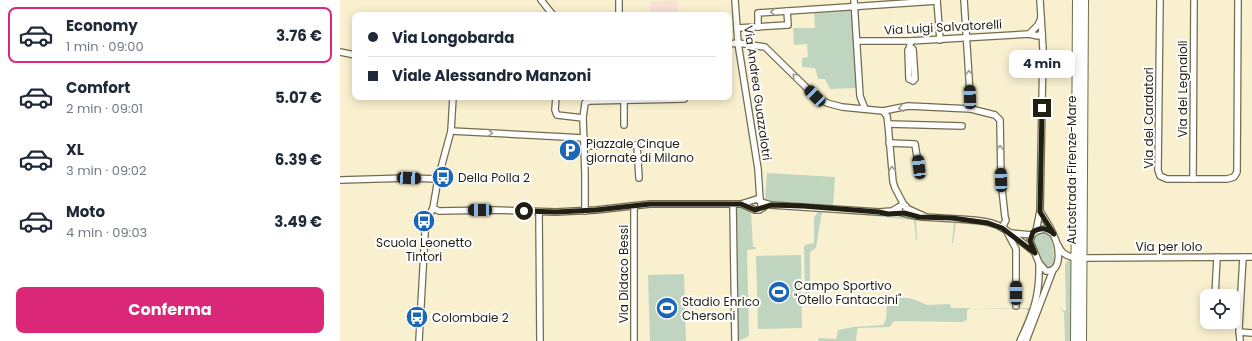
<!DOCTYPE html>
<html lang="it">
<head>
<meta charset="utf-8">
<style>
  body { margin:0; font-family:Poppins,sans-serif; background:#f2f2f3; color:#1f2937; height:100vh; display:flex; flex-direction:column; font-size:15px; white-space:nowrap }
  * { box-sizing:border-box; margin:0 }
  p { font-size:13px; color:#747a83 }
  .icon { flex:none; width:22px; height:22px; fill:none; stroke:currentColor; stroke-width:2; stroke-linecap:round; stroke-linejoin:round }
  .map { position:relative; flex:1; overflow:hidden }
  .panel { display:flex; flex-direction:column; background:#fff; width:340px }
  .panel>* { flex:none }
  .banner { position:absolute; left:12px; top:12px; width:380px; height:88px; border-radius:8px; box-shadow:0 2px 10px #0003; display:grid; align-content:center; height:88px; padding:0 16px; background:#fff }
  .fabs { position:absolute; left:860px; top:289px; display:grid; gap:8px }
  .fabs a { display:grid; place-items:center; width:40px; height:40px; border-radius:8px; background:#fff; box-shadow:0 2px 10px #0003; font-size:20px }
  .end { position:absolute; width:18px; height:18px; margin:-9px; border:5px solid #211e12; background:#fff; box-shadow:0 0 0 2px #fff }
  .from { border-radius:50% }
  .bubble { position:absolute; height:28px; border-radius:8px; background:#fff; box-shadow:0 2px 10px #0003; font-size:13px; font-weight:700; line-height:28px; text-align:center }
  .car { position:absolute; width:12px; height:24px; margin:-12px -6px; border-radius:5px; box-shadow:0 0 3px 1px #0007; background:linear-gradient(#222 24%,#8ab4d8 0 40%,#222 0 76%,#8ab4d8 0 86%,#222 0) }
  .banner b { display:flex; align-items:center; gap:14px; height:38px; font-size:15px }
  .banner b+b { border-top:1px solid #e0e1e3 }
  .banner i { width:10px; height:10px; background:#1f2937 }
  ul { padding:7px 0 0; list-style:none }
  li { display:flex; align-items:center; gap:12px; height:56px; margin:0 8px 6px; padding:0 8px; border:2px solid transparent; border-radius:8px }
  li div { flex:1 }
  li b { display:block; font-size:15px }
  li em { font-style:normal; font-weight:700 }
  li.active { border-color:#db2777 }
  li>.icon { width:36px; height:36px; stroke-width:1.5 }
  .primary-button { display:flex; gap:8px; margin-top:auto; padding:8px 16px }
  .primary-button a { flex:1; height:46px; border-radius:8px; background:#db2777; color:#fff; font-size:16px; font-weight:700; line-height:46px; text-align:center }
  main { display:flex; flex:1; min-height:0 }
  .map>svg:first-child { display:block }
</style>
</head>
<body>
<main>
<section class="panel">
<ul>
<li class="active"><svg class="icon" aria-label="car" viewBox="0 0 24 24"><path d="M5 17H2v-5l4-1 3-4h7l3 4 3 1v5h-3M9 17h6M6 11h13"/><circle cx="7" cy="17" r="2"/><circle cx="17" cy="17" r="2"/></svg><div><b>Economy</b><p>1 min · 09:00</p></div><em>3.76 €</em></li>
<li><svg class="icon" aria-label="car" viewBox="0 0 24 24"><path d="M5 17H2v-5l4-1 3-4h7l3 4 3 1v5h-3M9 17h6M6 11h13"/><circle cx="7" cy="17" r="2"/><circle cx="17" cy="17" r="2"/></svg><div><b>Comfort</b><p>2 min · 09:01</p></div><em>5.07 €</em></li>
<li><svg class="icon" aria-label="car" viewBox="0 0 24 24"><path d="M5 17H2v-5l4-1 3-4h7l3 4 3 1v5h-3M9 17h6M6 11h13"/><circle cx="7" cy="17" r="2"/><circle cx="17" cy="17" r="2"/></svg><div><b>XL</b><p>3 min · 09:02</p></div><em>6.39 €</em></li>
<li><svg class="icon" aria-label="car" viewBox="0 0 24 24"><path d="M5 17H2v-5l4-1 3-4h7l3 4 3 1v5h-3M9 17h6M6 11h13"/><circle cx="7" cy="17" r="2"/><circle cx="17" cy="17" r="2"/></svg><div><b>Moto</b><p>4 min · 09:03</p></div><em>3.49 €</em></li>
</ul>
<div class="primary-button"><a>Conferma</a></div>
</section>
<div class="map">
<svg width="912" height="341" viewBox="0 0 912 341">
  <rect width="100%" height="100%" fill="#f8f0ce"/>
  <path fill="#f6e1d3" d="M337,0L338,15H310V2Z"/>
  <g fill="#c0d5c0">
    <path d="M509,10L512,12L516,88L490,89L485,79H478L475,68L462,67V58L468,57L467,44L454,45L453,28H475L474,12Z"/>
    <path d="M427,173L495,177L493,206L425,201Z"/>
    <path d="M397,207C404,207 407,208 411,213L413,247H416V249L407,250L409,336L398,341L396,208Z"/>
    <path d="M480,209L575,218L576,220L577,240L612,243L614,222C629,224 644,224 658,230L645,226L616,223L613,243L576,240L574,220L482,211L476,248L470,252V294L472,298H569L578,301L587,305L610,304L611,308H691L677,341H676L688,311L686,309L631,308L627,310V319L623,322L556,321L553,322L550,327H547L518,328L517,330L516,341H478L479,338L496,339L498,330L513,327L543,325C548,318 547,308 545,299H465L464,247L465,245L474,243V217Z"/>
    <path d="M701,232C705,232 707,233 710,236C713,240 715,259 713,264C712,266 710,267 708,268H705L703,266C700,255 686,238 701,232Z"/>
    <path d="M461,255L462,328L418,329L416,256Z"/>
    <path d="M732,260V341H725L724,312L719,309L726,311L725,265L727,261Z"/>
    <path d="M344,274L346,341H310L308,275Z"/>
  </g>
  <g fill="none" stroke-linecap="round" stroke-linejoin="round">
    <g stroke="#726b4d" stroke-width="8">
      <g id="minor">
        <path d="M201,0L213,15"/>
        <path d="M279,0V15"/>
        <path d="M395,0L398,43L418,169L420,200"/>
        <path d="M514,0L520,96L525,109"/>
        <path d="M597,0L600,40"/>
        <path d="M624,0L631,109"/>
        <path d="M700,0L703,49L700,211L696,231L692,235L690,241L699,263L706,271C723,273 719,246 714,236C711,227 705,220 700,211"/>
        <path d="M820,0L818,170L820,176L827,179H887L894,177L897,172L898,0"/>
        <path d="M418,27V13L597,1"/>
        <path d="M397,28L448,25L447,11"/>
        <path d="M689,34L698,25L701,18"/>
        <path d="M517,41H570L689,34L698,36L702,33"/>
        <path d="M570,41V47L568,50L569,79L573,81L575,79L573,49L570,47"/>
        <path d="M389,44L398,43L425,47L475,96L487,103L502,107L543,111L568,106L631,109L655,115L660,120L661,180L665,217L666,220L662,228"/>
        <path d="M0,52L15,55"/>
        <path d="M216,97L215,110L217,115L243,118"/>
        <path d="M284,97V125"/>
        <path d="M543,111L547,116L548,124L553,182L555,188L564,205"/>
        <path d="M548,124L622,126"/>
        <path d="M111,131L244,138"/>
        <path d="M549,143L575,144L580,175"/>
        <path d="M244,146L297,145L299,178"/>
        <path d="M853,179L854,0"/>
        <path d="M0,180L69,178L98,179"/>
        <path d="M421,202L431,205L539,212L552,211L559,207"/>
        <path d="M393,204L395,341"/>
        <path d="M402,204L415,210H419L424,207"/>
        <circle cx="563" cy="209" r="4"/>
        <path d="M93,208L99,211L154,210L216,212L256,210L310,204H401L417,199L421,202V207"/>
        <path d="M566,208L584,216"/>
        <path d="M245,211V174L243,118L245,103L249,101L344,99"/>
        <path d="M199,212L200,341"/>
        <path d="M564,213C576,218 589,217 601,218C617,219 648,219 661,227C673,234 683,243 693,251"/>
        <path d="M696,231L705,229L712,233"/>
        <path d="M667,232L676,249V306"/>
        <path d="M671,233L692,235"/>
        <path d="M718,245C721,252 724,255 732,257"/>
        <path d="M746,258L912,257"/>
        <path d="M875,296L877,257"/>
        <path d="M899,332L912,333"/>
        <path d="M79,341L85,233L87,220L93,208L98,179L111,131L113,97"/>
        <path d="M294,341V207"/>
        <path d="M680,341C693,314 700,295 699,265"/>
        <path d="M686,341L713,270"/>
        <path d="M900,341L899,328L903,257"/>
      </g>
    </g>
    <g stroke="#726b4d" stroke-width="10">
      <g id="highway">
        <path d="M735,341L737,0"/>
        <path d="M742,341L744,0"/>
      </g>
    </g>
    <use href="#minor" stroke="#fff" stroke-width="5.5"/>
    <use href="#highway" stroke="#fff" stroke-width="8"/>
  </g>
  <defs><path id="oneway-chevron" d="M-2-3.5L2.5 0L-2 3.5" fill="none" stroke-width="1.6" stroke-linecap="round" stroke-linejoin="round"/></defs>
  <g stroke="#9b9a94">
    <use href="#oneway-chevron" transform="translate(433 12) rotate(177)"/>
    <use href="#oneway-chevron" transform="translate(629 73) rotate(-92)"/>
    <use href="#oneway-chevron" transform="translate(455 76) rotate(-135)"/>
    <use href="#oneway-chevron" transform="translate(561 108) rotate(170)"/>
    <use href="#oneway-chevron" transform="translate(150 133) rotate(3)"/>
    <use href="#oneway-chevron" transform="translate(660 148) rotate(-90)"/>
    <use href="#oneway-chevron" transform="translate(552 169) rotate(-96)"/>
  </g>
  <g fill="none" stroke-linecap="round" stroke-linejoin="round">
    <path stroke="#211e12" stroke-width="5" d="M184,211L216,212L256,210L310,204H401L415,210L431,205L463,206L539,212L548,214L564,213L579,217L612,218L648,223L662,228L695,253L690,241L693,232C700,227 707,228 714,234L700,212L702,108"/>
  </g>
  <defs>
    <g id="parking-disc" transform="scale(1.15)"><circle r="9.5" fill="#1b66b5" stroke="#fff"/><path d="M-3.5-5.5H1a3.5 3.5 0 0 1 0 7H-1V5.5H-3.5ZM-1-3.4V-.6H.8a1.4 1.4 0 0 0 0-2.8Z" fill="#fff"/></g>
    <g id="bus-disc" transform="scale(1.15)"><circle r="9.5" fill="#1b66b5" stroke="#fff"/><path d="M-5-6H5V4H4V6H2V4H-2V6H-4V4H-5ZM-3.5-4V0h7V-4ZM-3.5 1.2v1.5H-2V1.2ZM2 1.2v1.5H3.5V1.2Z" fill="#fff"/></g>
    <g id="stadium-disc" transform="scale(1.15)"><circle r="9.5" fill="#1b66b5" stroke="#fff"/><path d="M0-5a6.5 5 0 1 0 0 10a6.5 5 0 1 0 0-10ZM-3.5-1.8h7v3.6h-7Z" fill="#fff"/></g>
  </defs>
  <g fill-rule="evenodd">
    <use href="#parking-disc" x="230" y="150"/>
    <use href="#bus-disc" x="103" y="177"/>
    <use href="#bus-disc" x="84" y="221"/>
    <use href="#stadium-disc" x="439" y="292"/>
    <use href="#stadium-disc" x="327" y="308"/>
    <use href="#bus-disc" x="77" y="317"/>
  </g>
  <g text-anchor="middle" dominant-baseline="central" stroke-width="4" stroke-linejoin="round" paint-order="stroke">
    <g font-size="12" fill="#211e12" stroke="#fff">
      <text transform="translate(603 27) rotate(-3)">Via Luigi Salvatorelli</text>
      <text transform="translate(842 89) rotate(-90)">Via dei Legnaioli</text>
      <text transform="translate(418 93) rotate(82)">Via Andrea Guazzalotri</text>
      <text transform="translate(808 118) rotate(-90)">Via dei Cardatori</text>
      <text transform="translate(731 170) rotate(-90)">Autostrada Firenze-Mare</text>
      <text x="829" y="246">Via per Iolo</text>
      <text transform="translate(283 274) rotate(-90)">Via Didaco Bessi</text>
    </g>
    <g font-size="12" fill="#211e12" stroke="#fff" text-anchor="start">
      <text x="246" y="143">Piazzale Cinque<tspan x="246" dy="14">giornate di Milano</tspan></text>
      <text x="118" y="177">Della Polla 2</text>
      <text x="84" y="242" text-anchor="middle">Scuola Leonetto<tspan x="84" dy="14">Tintori</tspan></text>
      <text x="454" y="285">Campo Sportivo<tspan x="454" dy="14">"Otello Fantaccini"</tspan></text>
      <text x="342" y="301">Stadio Enrico<tspan x="342" dy="14">Chersoni</tspan></text>
      <text x="92" y="317">Colombaie 2</text>
    </g>
  </g>
</svg>
<div class="fabs">
<a><svg class="icon" aria-label="locate" viewBox="0 0 24 24"><circle cx="12" cy="12" r="6"/><path d="M12 2v4M12 18v4M2 12h4M18 12h4"/></svg></a>
</div>
<i class="end from" style="left:184px;top:211px"></i>
<i class="end" style="left:702px;top:108px"></i>
<div class="bubble" style="left:669px;top:50px;width:66px">4 min</div>
<i class="car" style="left:475px;top:96px;rotate:315deg"></i>
<i class="car" style="left:630px;top:97px;rotate:358deg"></i>
<i class="car" style="left:579px;top:167px;rotate:353deg"></i>
<i class="car" style="left:69px;top:178px;rotate:93deg"></i>
<i class="car" style="left:661px;top:180px;rotate:358deg"></i>
<i class="car" style="left:140px;top:210px;rotate:270deg"></i>
<i class="car" style="left:676px;top:293px;rotate:0deg"></i>
<div class="banner">
<b><i class="from"></i>Via Longobarda</b>
<b><i></i>Viale Alessandro Manzoni</b>
</div>
</div>
</main>
</body>
</html>
